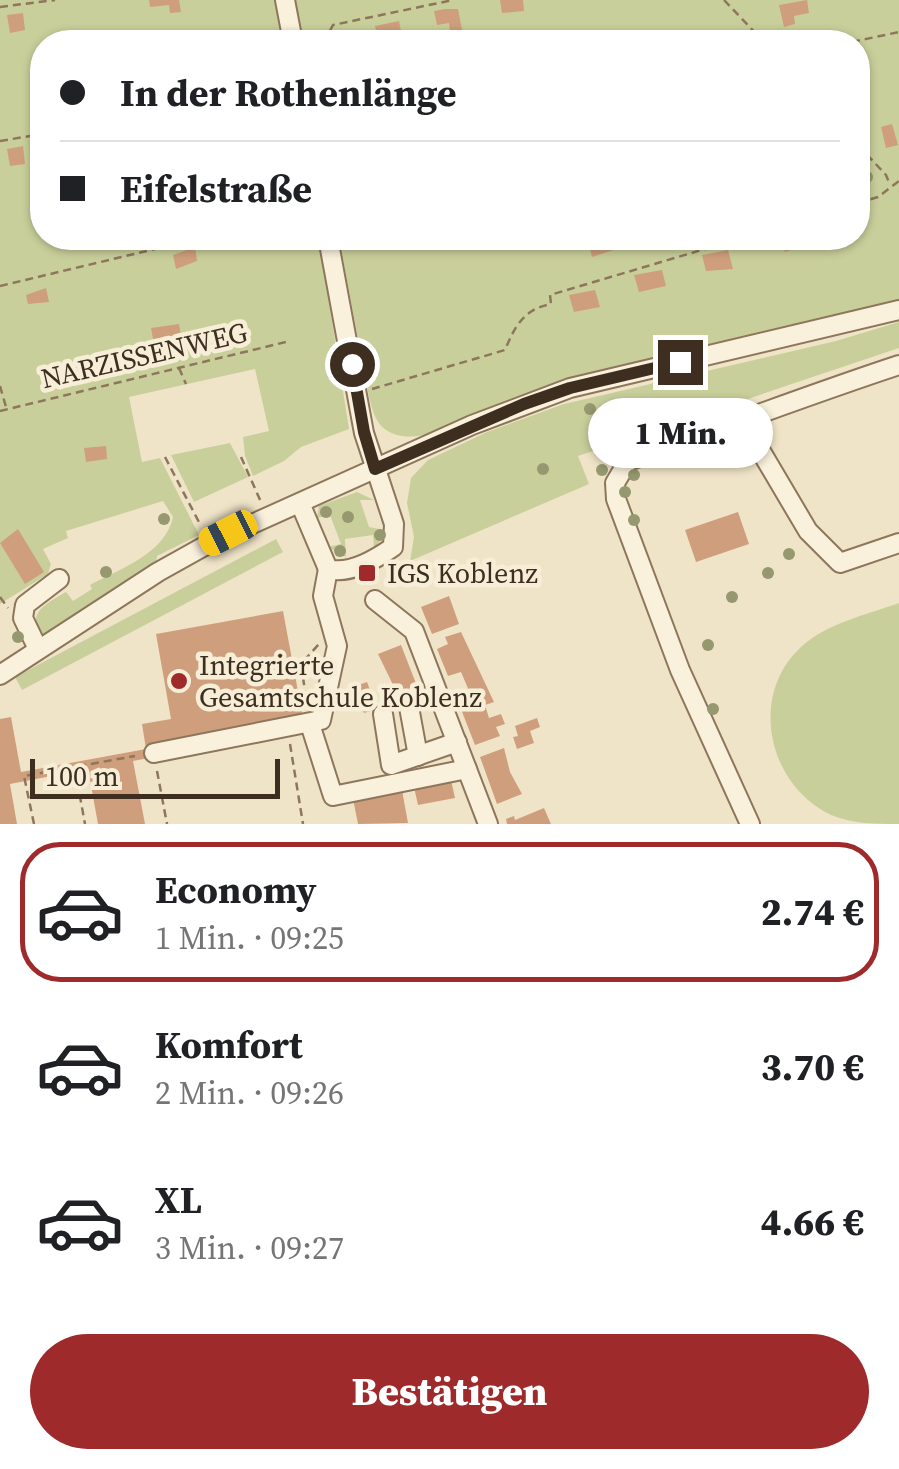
<!DOCTYPE html>
<html lang="de">
<head>
<meta charset="utf-8">
<style>
  body { margin:0; font-family:"Source Serif 4",serif; background:#f2f2f2; color:#202124; height:100vh; display:flex; flex-direction:column; font-size:38px; white-space:nowrap }
  * { box-sizing:border-box; margin:0 }
  p { font-size:32px; color:#757577 }
  .icon { flex:none; width:55px; height:55px; fill:none; stroke:currentColor; stroke-width:2; stroke-linecap:round; stroke-linejoin:round }
  .map { position:relative; height:824px; overflow:hidden }
  .drawer { display:flex; flex-direction:column; background:#fff; flex:1 }
  .drawer>* { flex:none }
  .guide { position:absolute; left:30px; top:30px; width:840px; height:220px; border-radius:40px; box-shadow:0 2px 8px #0004; display:grid; align-content:center; height:220px; padding:0 30px; background:#fff }
  .scale { position:absolute; left:30px; bottom:25px; width:250px; box-sizing:border-box; padding-left:10px; border:5px solid #3d2e20; border-top:0; font-size:28px; line-height:35px; white-space:nowrap; color:#3d2e20; -webkit-text-stroke:8px #f7eed8; paint-order:stroke }
  .end { position:absolute; width:45px; height:45px; margin:-22px; border:12px solid #3d2e20; background:#fff; box-shadow:0 0 0 5px #fff }
  .from { border-radius:50% }
  .bubble { position:absolute; height:70px; border-radius:35px; background:#fff; box-shadow:0 2px 8px #0004; font-size:32px; font-weight:800; line-height:70px; text-align:center }
  .car { position:absolute; width:30px; height:60px; margin:-30px -15px; border-radius:12px; box-shadow:0 0 8px 2px #0007; background:linear-gradient(#f5c518 24%,#345 0 40%,#f5c518 0 76%,#345 0 86%,#f5c518 0) }
  .guide b { display:flex; align-items:center; gap:35px; height:95px; font-size:38px }
  .guide b+b { border-top:2px solid #e0e0e0 }
  .guide i { width:25px; height:25px; background:#202124 }
  ul { padding:18px 0 0; list-style:none }
  li { display:flex; align-items:center; gap:30px; height:140px; margin:0 20px 15px; padding:0 10px; border:5px solid transparent; border-radius:40px }
  li div { flex:1 }
  li b { display:block; font-size:38px }
  li em { font-style:normal; font-weight:800 }
  li.on { border-color:#9e2a2b }
  li>.icon { width:90px; height:90px; stroke-width:1.5 }
  .button { display:flex; gap:20px; margin-top:auto; padding:20px 30px }
  .button a { flex:1; height:115px; border-radius:60px; background:#9e2a2b; color:#fff; font-size:40px; font-weight:800; line-height:115px; text-align:center }
  .map>svg:first-child { display:block }
</style>
</head>
<body>
<div class="map">
<svg width="899" height="824" viewBox="0 0 899 824">
  <rect width="100%" height="100%" fill="#f0e4c8"/>
  <g fill="#c9cf9b">
    <path d="M0,0H275L283,42H42V238H319L349,429L301,447L284,461L253,476L245,456L243,437L269,431L255,369L129,397L142,462L160,458L199,535L157,556L156,564L42,636H39C27,612 47,603 66,592L73,601L92,589L90,585C121,568 165,554 173,517L163,501L66,531L68,538L43,549L51,564L48,574L0,604Z"/>
    <path d="M294,0H899V300L570,380C548,387 526,393 504,402C473,413 428,446 394,434C377,428 373,413 369,397L339,238H858V42H302Z"/>
    <path d="M899,322V348L578,456L589,484L410,561L414,537L407,503L411,478L428,460L487,432L564,404L836,341Z"/>
    <path d="M230,443L248,477L194,502L171,455Z"/>
    <path d="M357,492L374,500H360L369,527L385,530L383,538L374,548L373,535L345,539L346,557L328,547L341,544L330,515L317,518L319,506Z"/>
    <path d="M276,539L283,552L22,690L15,677Z"/>
    <path d="M899,603V824C876,824 853,824 831,815C768,785 748,696 801,647C827,623 866,615 899,603Z"/>
  </g>
  <g fill="#cf9f7d">
    <path d="M149,0H179L181,12L170,13L169,5L150,7Z"/>
    <path d="M500,0H523L524,11L502,13Z"/>
    <path d="M807,0L809,13L794,16L795,24L784,27L779,5Z"/>
    <path d="M445,9H458L462,30L450,32L449,23L437,25L434,11Z"/>
    <path d="M23,13L25,30L10,33L7,15Z"/>
    <path d="M399,21L403,42H379L375,26Z"/>
    <path d="M892,124L898,145L886,148L881,127Z"/>
    <path d="M23,146L25,164L10,166L7,149Z"/>
    <path d="M601,238H617L620,248L592,257L588,241Z"/>
    <path d="M767,238H794L797,248L785,252L783,247L770,250Z"/>
    <path d="M195,247L197,261L176,269L173,255Z"/>
    <path d="M728,250L733,269L706,271L702,255Z"/>
    <path d="M662,270L666,286L639,292L634,275Z"/>
    <path d="M46,288L49,302L28,304L26,295Z"/>
    <path d="M595,290L600,307L574,312L569,295Z"/>
    <path d="M179,324L181,335L153,339L151,328Z"/>
    <path d="M106,446L107,459L86,462L84,448Z"/>
    <path d="M738,512L749,544L696,562L685,530Z"/>
    <path d="M18,529L44,572L25,584L0,543Z"/>
    <path d="M449,596L459,624L432,634L421,607Z"/>
    <path d="M283,611L305,729L133,761L145,824H98L88,769L10,784L17,824H0V719L11,717L21,772L146,749L142,724L171,719L156,634Z"/>
    <path d="M461,632L494,702L485,705L489,718L501,714L505,724L496,727L500,736L475,745L457,699L470,693L461,672L448,676L437,649L448,644L445,637Z"/>
    <path d="M401,645L417,686L397,693L378,654Z"/>
    <path d="M367,682L377,709L364,713L353,687Z"/>
    <path d="M537,718L540,727L530,731L534,743L517,749L513,737L518,736L515,726Z"/>
    <path d="M504,748L510,772L522,794L497,804L480,757Z"/>
    <path d="M451,780L455,798L418,805L414,787Z"/>
    <path d="M402,790L408,823L358,824L353,799Z"/>
    <path d="M544,808L551,824H507L506,819L514,816L515,820Z"/>
  </g>
  <g fill="none" stroke-linecap="round" stroke-linejoin="round">
    <g stroke="#8d765c" stroke-width="22">
      <g id="minor">
        <path d="M285,0L293,42"/>
        <path d="M743,421L808,531L840,563L899,543"/>
        <path d="M300,503L328,569C350,575 376,559 393,547L394,524L364,433L328,238"/>
        <path d="M375,600L414,631L488,824"/>
        <path d="M38,649L23,618L25,605L59,579"/>
        <path d="M0,675L158,572L210,543L472,425L570,388L899,310"/>
        <path d="M409,707L418,756"/>
        <path d="M383,714L391,765L457,742"/>
        <path d="M310,724L333,796L467,769"/>
        <path d="M154,753L321,720L337,646L323,596L328,569"/>
        <path d="M750,824L680,670L616,499L615,483L628,461C719,429 808,395 899,365"/>
      </g>
    </g>
    <g stroke="#8d765c" stroke-width="2.5" stroke-dasharray="8 5" stroke-linecap="butt">
      <path d="M724,0L764,42"/>
      <path d="M0,7L55,0"/>
      <path d="M324,42L333,25L453,0"/>
      <path d="M852,42L899,32"/>
      <path d="M0,141L42,134"/>
      <path d="M858,145L886,175L890,185"/>
      <path d="M858,203L878,197L899,181"/>
      <path d="M0,286L201,238"/>
      <path d="M179,368L186,384"/>
      <path d="M0,386L6,407"/>
      <path d="M372,389L505,350C515,326 524,309 551,304L550,295L742,238"/>
      <path d="M0,411L290,341"/>
      <path d="M165,457L201,526"/>
      <path d="M241,457L261,502"/>
      <path d="M0,597L8,608"/>
      <path d="M306,698L301,664L319,644"/>
      <path d="M290,744L303,824"/>
      <path d="M75,769L85,824"/>
      <path d="M157,771L167,824"/>
      <path d="M34,824L24,776L135,756"/>
    </g>
    <use href="#minor" stroke="#faf1dc" stroke-width="18"/>
  </g>
  <g fill="#96986f">
    <circle cx="867" cy="177" r="6"/>
    <circle cx="618" cy="405" r="6"/>
    <circle cx="590" cy="409" r="6"/>
    <circle cx="659" cy="413" r="6"/>
    <circle cx="624" cy="427" r="6"/>
    <circle cx="543" cy="469" r="6"/>
    <circle cx="602" cy="470" r="6"/>
    <circle cx="634" cy="475" r="6"/>
    <circle cx="625" cy="492" r="6"/>
    <circle cx="326" cy="512" r="6"/>
    <circle cx="348" cy="517" r="6"/>
    <circle cx="164" cy="519" r="6"/>
    <circle cx="634" cy="520" r="6"/>
    <circle cx="380" cy="535" r="6"/>
    <circle cx="340" cy="551" r="6"/>
    <circle cx="789" cy="554" r="6"/>
    <circle cx="106" cy="572" r="6"/>
    <circle cx="768" cy="573" r="6"/>
    <circle cx="732" cy="597" r="6"/>
    <circle cx="18" cy="637" r="6"/>
    <circle cx="708" cy="645" r="6"/>
    <circle cx="713" cy="709" r="6"/>
  </g>
  <g fill="none" stroke-linecap="round" stroke-linejoin="round">
    <path stroke="#3d2e20" stroke-width="12" d="M352,364L364,432L375,469L524,404L570,388L680,362"/>
  </g>
  <g fill="#9e2a2b" stroke="#f7eed8" stroke-width="4">
    <rect x="357" y="563" width="20" height="20" rx="5"/>
    <circle cx="179" cy="681" r="10"/>
  </g>
  <g text-anchor="middle" dominant-baseline="central" stroke-width="9" stroke-linejoin="round" paint-order="stroke">
    <g font-size="28" fill="#3d2e20" stroke="#f7eed8">
      <text transform="translate(144 355) rotate(-13)">NARZISSENWEG</text>
    </g>
    <g font-size="28" fill="#3d2e20" stroke="#f7eed8" text-anchor="start">
      <text x="387" y="573">IGS Koblenz</text>
      <text x="199" y="665">Integrierte<tspan x="199" dy="32">Gesamtschule Koblenz</tspan></text>
    </g>
  </g>
</svg>
<div class="scale">100 m</div>
<i class="end from" style="left:352px;top:364px"></i>
<i class="end" style="left:680px;top:362px"></i>
<div class="bubble" style="left:588px;top:398px;width:185px">1 Min.</div>
<i class="car" style="left:228px;top:533px;rotate:243deg"></i>
<div class="guide">
<b><i class="from"></i>In der Rothenlänge</b>
<b><i></i>Eifelstraße</b>
</div>
</div>
<section class="drawer">
<ul>
<li class="on"><svg class="icon" aria-label="car" viewBox="0 0 24 24"><path d="M5 17H2v-5l4-1 3-4h7l3 4 3 1v5h-3M9 17h6M6 11h13"/><circle cx="7" cy="17" r="2"/><circle cx="17" cy="17" r="2"/></svg><div><b>Economy</b><p>1 Min. · 09:25</p></div><em>2.74 €</em></li>
<li><svg class="icon" aria-label="car" viewBox="0 0 24 24"><path d="M5 17H2v-5l4-1 3-4h7l3 4 3 1v5h-3M9 17h6M6 11h13"/><circle cx="7" cy="17" r="2"/><circle cx="17" cy="17" r="2"/></svg><div><b>Komfort</b><p>2 Min. · 09:26</p></div><em>3.70 €</em></li>
<li><svg class="icon" aria-label="car" viewBox="0 0 24 24"><path d="M5 17H2v-5l4-1 3-4h7l3 4 3 1v5h-3M9 17h6M6 11h13"/><circle cx="7" cy="17" r="2"/><circle cx="17" cy="17" r="2"/></svg><div><b>XL</b><p>3 Min. · 09:27</p></div><em>4.66 €</em></li>
</ul>
<div class="button"><a>Bestätigen</a></div>
</section>
</body>
</html>
